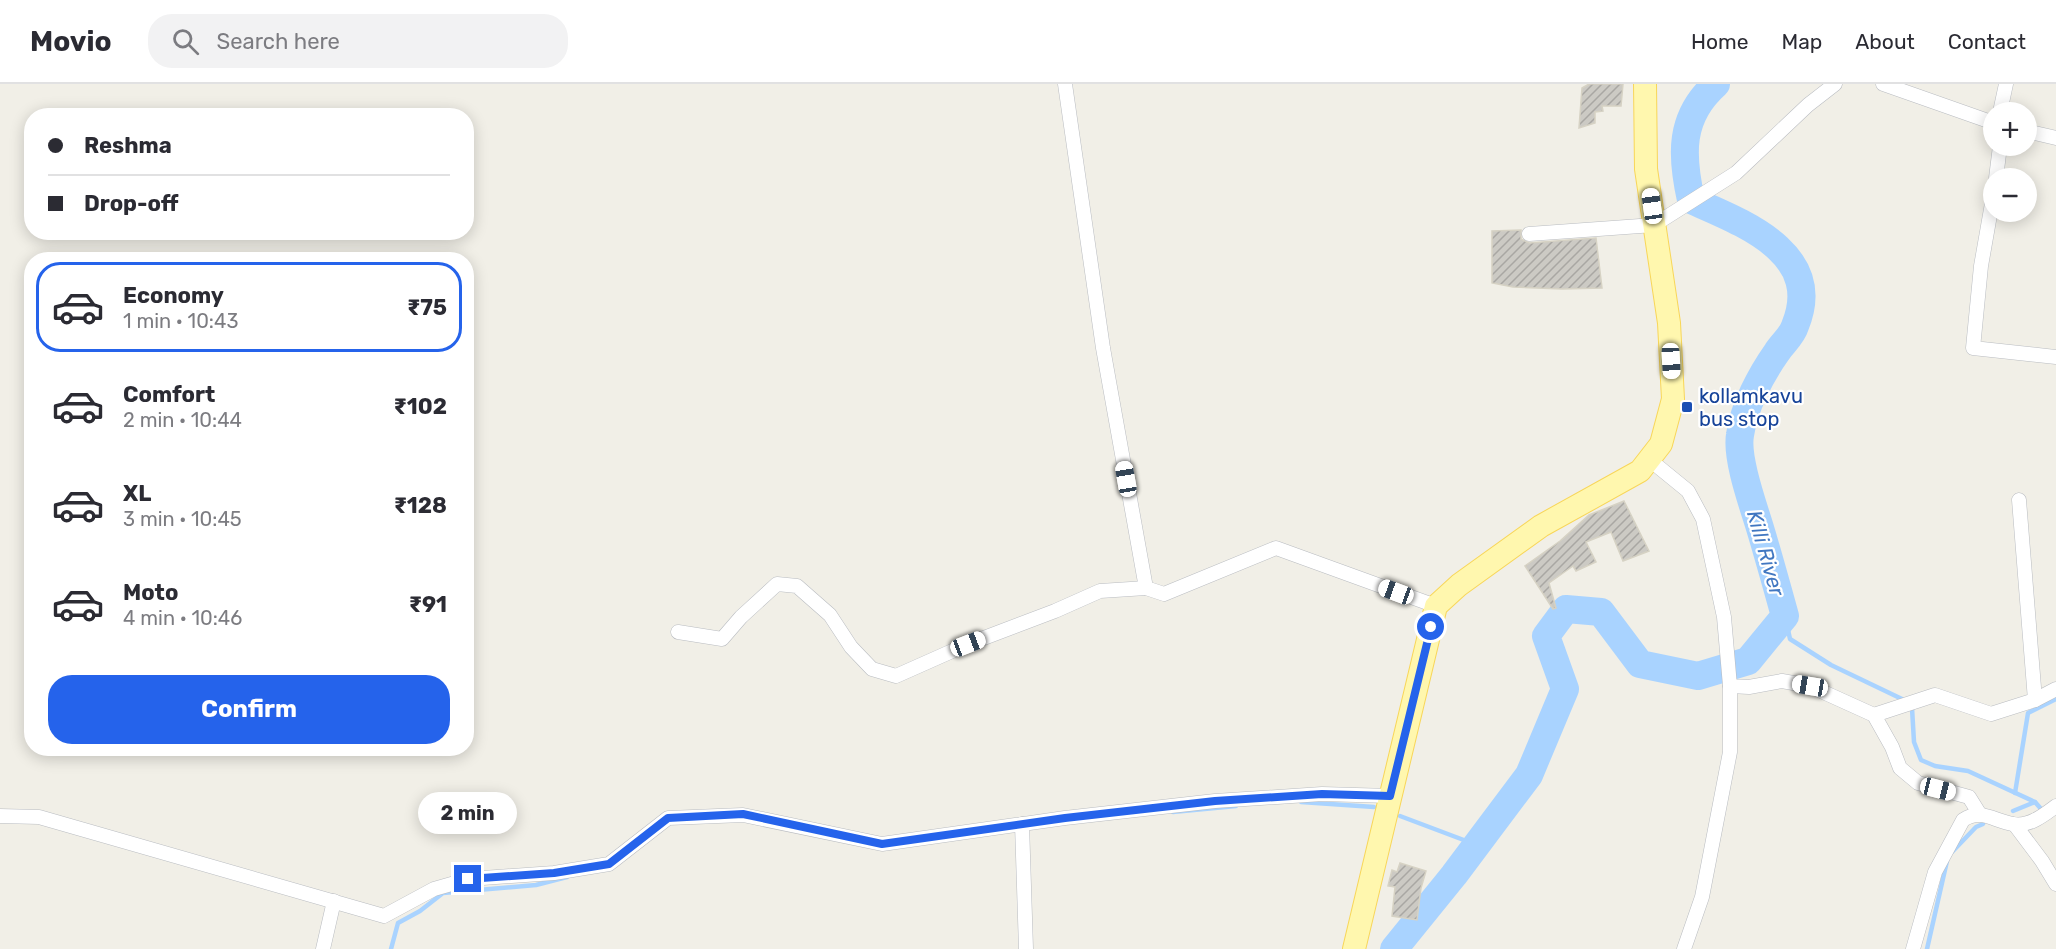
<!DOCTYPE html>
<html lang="en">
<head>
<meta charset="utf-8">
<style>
  body { margin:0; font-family:Rubik,sans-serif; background:#f2f2f3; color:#2b2b33; height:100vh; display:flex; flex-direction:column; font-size:22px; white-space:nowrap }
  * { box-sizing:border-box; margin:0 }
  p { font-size:20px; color:#7c7c81 }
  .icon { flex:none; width:33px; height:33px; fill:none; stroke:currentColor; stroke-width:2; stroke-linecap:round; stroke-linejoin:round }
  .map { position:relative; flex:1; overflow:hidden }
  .drawer { position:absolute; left:24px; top:168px; width:450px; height:504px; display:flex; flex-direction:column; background:#fff; border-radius:24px; box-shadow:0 3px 15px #0003 }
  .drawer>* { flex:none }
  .banner { position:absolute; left:24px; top:24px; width:450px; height:132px; border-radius:24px; box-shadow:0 3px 15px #0003; display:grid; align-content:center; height:132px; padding:0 24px; background:#fff }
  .tools { position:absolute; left:1983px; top:18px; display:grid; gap:12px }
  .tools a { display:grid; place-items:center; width:54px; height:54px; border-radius:50%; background:#fff; box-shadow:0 3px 15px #0003; font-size:30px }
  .end { position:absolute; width:27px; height:27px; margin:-14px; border:8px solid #2563eb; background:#fff; box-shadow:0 0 0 3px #fff }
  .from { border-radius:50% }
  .bubble { position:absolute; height:42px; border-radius:21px; background:#fff; box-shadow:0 3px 15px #0003; font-size:20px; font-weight:700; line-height:42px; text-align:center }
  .car { position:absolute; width:18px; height:36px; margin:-18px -9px; border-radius:8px; box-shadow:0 0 4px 2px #0007; background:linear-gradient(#fff 24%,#345 0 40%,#fff 0 76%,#345 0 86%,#fff 0) }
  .banner b { display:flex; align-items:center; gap:21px; height:57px; font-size:22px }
  .banner b+b { border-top:2px solid #e1e1e2 }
  .banner i { width:15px; height:15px; background:#2b2b33 }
  ul { padding:10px 0 0; list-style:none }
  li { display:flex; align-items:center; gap:18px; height:90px; margin:0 12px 9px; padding:0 12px; border:3px solid transparent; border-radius:24px }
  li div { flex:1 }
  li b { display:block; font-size:22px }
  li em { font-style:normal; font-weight:700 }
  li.on { border-color:#2563eb }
  li>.icon { width:54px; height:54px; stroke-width:1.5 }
  .button { display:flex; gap:12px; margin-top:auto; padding:12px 24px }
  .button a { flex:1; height:69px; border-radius:24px; background:#2563eb; color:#fff; font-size:24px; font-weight:700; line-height:69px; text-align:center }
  header { display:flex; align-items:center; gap:36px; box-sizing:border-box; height:84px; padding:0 30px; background:#fff; border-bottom:2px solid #e1e1e2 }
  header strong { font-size:28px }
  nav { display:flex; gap:33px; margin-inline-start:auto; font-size:21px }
  .search { width:420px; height:54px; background:#f2f2f3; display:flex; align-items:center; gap:15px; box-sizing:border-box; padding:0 21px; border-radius:24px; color:#7c7c81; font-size:22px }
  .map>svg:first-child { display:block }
</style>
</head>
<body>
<header>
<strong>Movio</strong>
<div class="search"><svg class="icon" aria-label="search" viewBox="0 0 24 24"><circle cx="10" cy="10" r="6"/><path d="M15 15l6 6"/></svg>Search here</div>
<nav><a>Home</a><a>Map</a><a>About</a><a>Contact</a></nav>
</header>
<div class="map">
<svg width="2056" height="865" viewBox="0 0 2056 865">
  <defs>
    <pattern id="building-hatch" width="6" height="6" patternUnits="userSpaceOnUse" patternTransform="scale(1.5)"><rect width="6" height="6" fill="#cccac4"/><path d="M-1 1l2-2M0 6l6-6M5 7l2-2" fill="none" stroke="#a9a7a3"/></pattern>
  </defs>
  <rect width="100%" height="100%" fill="#f1efe7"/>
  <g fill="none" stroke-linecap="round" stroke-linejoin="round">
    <g stroke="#a9d3ff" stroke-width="4.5">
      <path d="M1785,532L1790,555L1831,581L1902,615"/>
      <path d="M1912,624L1914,658L1921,676L1935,682L1968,687L2035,718L2042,726"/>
      <path d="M2015,709L2028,629L2056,615"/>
      <path d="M1301,718L1374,723"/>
      <path d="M2013,727L2035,718"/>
      <path d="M1173,728L1236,722"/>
      <path d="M1400,732L1477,761"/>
      <path d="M1952,768L1976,743L1983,740"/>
      <path d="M391,865L398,839L420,827L443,809L536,801L567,793"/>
      <path d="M1927,865L1947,777"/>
    </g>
    <path stroke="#a9d3ff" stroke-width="28" d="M1394,865L1454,791L1529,691L1565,605L1546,552L1566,525L1601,528L1640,580L1698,592L1748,577L1785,532C1777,503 1769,474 1760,444C1753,421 1736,374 1740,351C1744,323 1760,292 1777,268C1782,260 1792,252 1795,242C1825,169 1743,139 1691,116C1681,71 1679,33 1716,0"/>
  </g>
  <g fill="url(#building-hatch)" stroke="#d6d2c4" stroke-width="1.5">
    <path d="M1589,0H1623L1621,22H1602L1603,27L1595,28V39L1579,44L1582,4Z"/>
    <path d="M1521,146V155L1529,159L1596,154L1602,204L1562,205L1513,203L1492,199V147Z"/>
    <path d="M1624,417L1649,467L1623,477L1611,448L1586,458L1596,478L1576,487L1573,482L1549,499L1556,524L1553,525L1525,482L1560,457L1589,431Z"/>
    <path d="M1400,779L1426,787L1421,804L1417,836L1392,832L1395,803L1388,802L1392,786L1397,788Z"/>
  </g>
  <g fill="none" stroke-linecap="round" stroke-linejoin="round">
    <g stroke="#b9bcc1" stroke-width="15">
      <g id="street">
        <path d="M1065,0L1103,264L1146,504L1164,510L1276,464L1436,522"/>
        <path d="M1883,0L1994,39"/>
        <path d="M2000,28L2006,0"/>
        <path d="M2026,47L2056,54"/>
        <path d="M1996,94L2000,62"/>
        <path d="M1994,108L1981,182L1973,264L2056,273"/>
        <path d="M1529,150L1654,141L1736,89L1808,21L1835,0"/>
        <path d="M1650,376L1688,407L1703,435L1724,533L1730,602L1749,603L1782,597L1810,602L1874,631L1892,663L1900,684L1918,699L1969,713L1979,729"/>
        <path d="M2019,416L2035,616"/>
        <path d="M678,548L722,555L741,533L777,500L797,502L830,531L851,563L872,585L896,592L968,560L1055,527L1100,507L1146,504"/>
        <path d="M1874,631L1935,611L1991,630L2035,616L2056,605"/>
        <path d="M0,732L39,733L384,832L434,805L469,795L554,789L609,780L668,734L743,731L882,760L1065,734L1215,717L1322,710L1390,712"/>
        <path d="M1022,740L1026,865"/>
        <path d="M2015,741L2042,777L2056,800"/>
        <path d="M323,865L334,817"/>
        <path d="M1684,865L1702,813L1730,668V602"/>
        <path d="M1913,865L1935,788L1963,736C1981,724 1994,737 2013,740C2029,743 2044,731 2056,722"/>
      </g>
    </g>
    <g stroke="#f8d659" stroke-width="24">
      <path id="primary" d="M1354,865L1436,522L1459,501L1541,442L1640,387L1661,360L1673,315L1669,239L1646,85L1645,0"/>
    </g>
    <use href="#street" stroke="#fff" stroke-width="14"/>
    <use href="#primary" stroke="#fff7ae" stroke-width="22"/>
  </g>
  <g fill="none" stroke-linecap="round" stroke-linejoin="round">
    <path stroke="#2563eb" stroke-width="8" d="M468,795L554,789L609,780L668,734L743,730L882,760L1065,734L1215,717L1322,710L1390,712L1431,543"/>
  </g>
  <rect fill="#1a4fb4" stroke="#fff" stroke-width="2" x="1681" y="317" width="12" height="12" rx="3"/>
  <g text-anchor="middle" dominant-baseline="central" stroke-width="4.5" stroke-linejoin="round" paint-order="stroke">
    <g font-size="20" fill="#164399" stroke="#fff" text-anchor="start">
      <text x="1699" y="312">kollamkavu<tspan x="1699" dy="23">bus stop</tspan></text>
    </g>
    <g font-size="21" font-style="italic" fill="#4177c1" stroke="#fff">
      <text transform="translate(1766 469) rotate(74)">Killi River</text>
    </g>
  </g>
</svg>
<div class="tools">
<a>+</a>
<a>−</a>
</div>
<i class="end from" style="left:1431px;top:543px"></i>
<i class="end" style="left:468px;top:795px"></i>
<div class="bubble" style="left:418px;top:708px;width:99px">2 min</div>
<i class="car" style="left:1652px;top:122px;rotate:352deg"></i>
<i class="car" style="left:1671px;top:277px;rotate:177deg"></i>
<i class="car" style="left:1126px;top:395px;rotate:350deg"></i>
<i class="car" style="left:1396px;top:508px;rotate:290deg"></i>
<i class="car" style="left:968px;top:560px;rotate:69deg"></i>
<i class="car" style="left:1810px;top:602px;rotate:280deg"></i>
<i class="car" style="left:1938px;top:705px;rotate:104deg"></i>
<div class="banner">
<b><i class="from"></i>Reshma</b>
<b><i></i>Drop-off</b>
</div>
<section class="drawer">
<ul>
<li class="on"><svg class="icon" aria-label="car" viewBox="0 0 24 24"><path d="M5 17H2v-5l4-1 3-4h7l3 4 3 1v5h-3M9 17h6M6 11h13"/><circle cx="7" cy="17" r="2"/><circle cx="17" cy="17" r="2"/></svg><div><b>Economy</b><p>1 min · 10:43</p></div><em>₹75</em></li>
<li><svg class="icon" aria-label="car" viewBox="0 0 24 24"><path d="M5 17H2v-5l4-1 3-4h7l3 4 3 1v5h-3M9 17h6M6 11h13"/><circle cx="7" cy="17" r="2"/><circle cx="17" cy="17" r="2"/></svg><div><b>Comfort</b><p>2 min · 10:44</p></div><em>₹102</em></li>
<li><svg class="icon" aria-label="car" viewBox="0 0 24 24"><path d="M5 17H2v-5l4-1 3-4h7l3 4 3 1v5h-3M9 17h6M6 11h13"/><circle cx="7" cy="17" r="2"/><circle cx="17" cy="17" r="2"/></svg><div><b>XL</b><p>3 min · 10:45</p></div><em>₹128</em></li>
<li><svg class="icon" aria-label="car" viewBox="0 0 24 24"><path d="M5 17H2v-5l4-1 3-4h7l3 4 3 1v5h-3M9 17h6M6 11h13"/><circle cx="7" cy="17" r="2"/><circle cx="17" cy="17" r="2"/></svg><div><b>Moto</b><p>4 min · 10:46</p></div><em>₹91</em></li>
</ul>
<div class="button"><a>Confirm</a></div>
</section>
</div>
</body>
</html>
